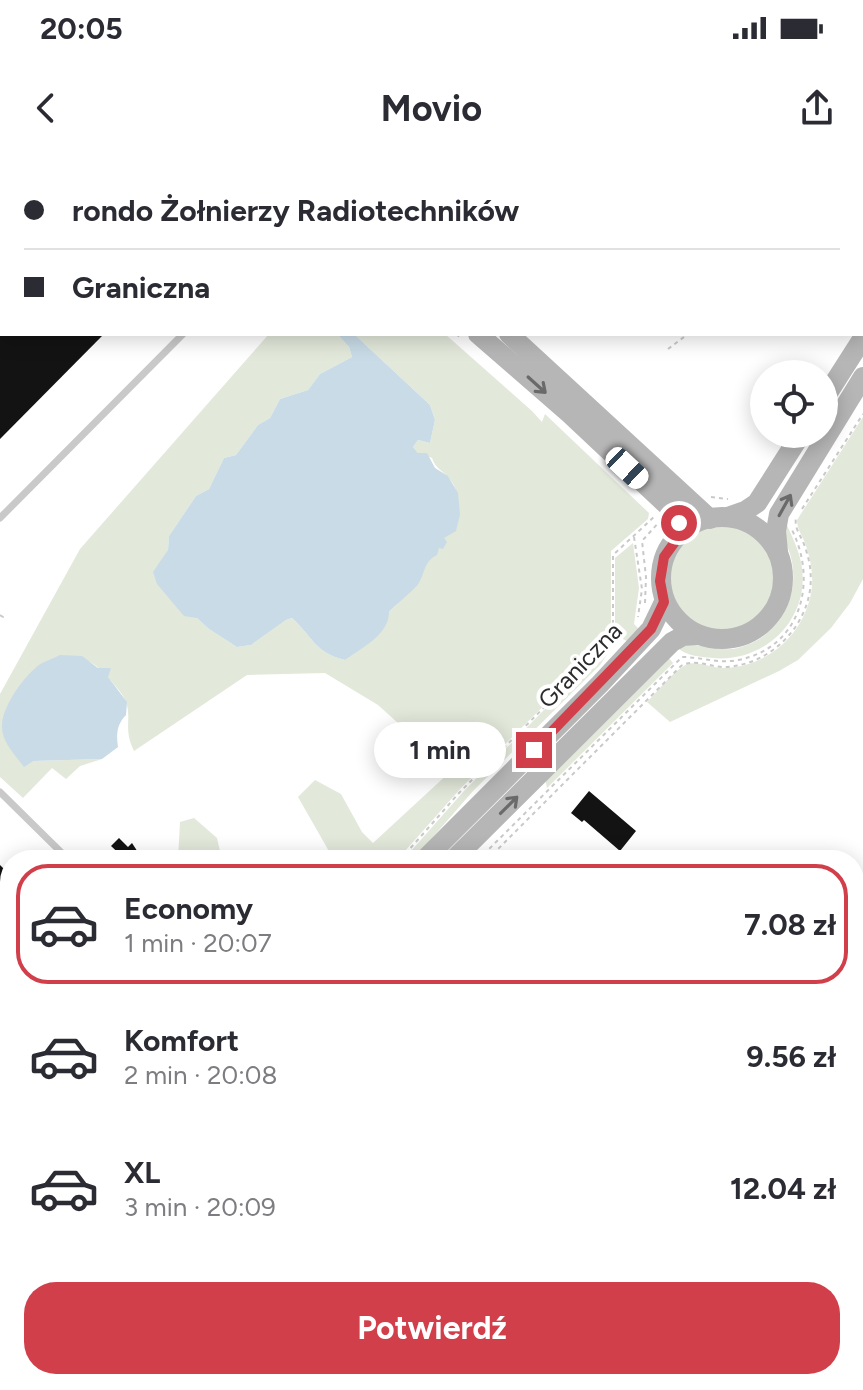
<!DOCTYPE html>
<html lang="pl">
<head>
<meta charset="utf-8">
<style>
  body { margin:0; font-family:Figtree,sans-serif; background:#f7f7f7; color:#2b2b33; height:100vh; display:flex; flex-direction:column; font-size:30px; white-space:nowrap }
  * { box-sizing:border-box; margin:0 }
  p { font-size:26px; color:#7c7c81 }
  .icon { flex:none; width:44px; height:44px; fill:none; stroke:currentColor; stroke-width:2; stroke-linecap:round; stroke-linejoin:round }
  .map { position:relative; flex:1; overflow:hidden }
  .drawer { position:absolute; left:0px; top:690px; width:864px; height:540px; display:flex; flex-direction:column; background:#fff; border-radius:32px 32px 0 0; box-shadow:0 4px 20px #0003 }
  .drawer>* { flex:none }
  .guide { position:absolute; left:0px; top:0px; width:864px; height:176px; box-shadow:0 4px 20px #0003; display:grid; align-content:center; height:176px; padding:0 24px; background:#fff }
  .tools { position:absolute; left:750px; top:200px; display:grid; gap:16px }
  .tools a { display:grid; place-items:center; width:88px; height:88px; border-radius:50%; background:#fff; box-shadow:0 4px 20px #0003; font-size:40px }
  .end { position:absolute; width:36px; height:36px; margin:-18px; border:10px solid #d13f4b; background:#fff; box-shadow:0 0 0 4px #fff }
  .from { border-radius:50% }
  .bubble { position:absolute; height:56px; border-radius:28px; background:#fff; box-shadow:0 4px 20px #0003; font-size:26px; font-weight:700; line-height:56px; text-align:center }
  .car { position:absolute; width:24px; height:48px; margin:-24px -12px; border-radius:10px; box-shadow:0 0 6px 2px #0007; background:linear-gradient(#fff 24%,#345 0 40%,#fff 0 76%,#345 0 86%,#fff 0) }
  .guide b { display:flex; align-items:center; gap:28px; height:76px; font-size:30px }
  .guide b+b { border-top:2px solid #e1e1e2 }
  .guide i { width:20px; height:20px; background:#2b2b33 }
  ul { padding:14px 0 0; list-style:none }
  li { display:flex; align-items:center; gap:24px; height:120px; margin:0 16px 12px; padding:0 8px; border:4px solid transparent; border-radius:32px }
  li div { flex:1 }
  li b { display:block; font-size:30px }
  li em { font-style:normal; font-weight:700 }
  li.current { border-color:#d13f4b }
  li>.icon { width:72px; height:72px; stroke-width:1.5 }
  .action { display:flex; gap:16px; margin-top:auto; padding:16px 24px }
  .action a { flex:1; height:92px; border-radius:32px; background:#d13f4b; color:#fff; font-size:32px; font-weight:700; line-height:92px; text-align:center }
  .status { display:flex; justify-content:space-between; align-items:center; height:56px; padding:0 40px; background:#fff; direction:ltr }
  .status svg { height:22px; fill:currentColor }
  header { display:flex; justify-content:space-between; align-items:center; height:104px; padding:0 24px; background:#fff; font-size:36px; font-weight:700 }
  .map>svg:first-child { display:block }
</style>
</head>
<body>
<div class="status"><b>20:05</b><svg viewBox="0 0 49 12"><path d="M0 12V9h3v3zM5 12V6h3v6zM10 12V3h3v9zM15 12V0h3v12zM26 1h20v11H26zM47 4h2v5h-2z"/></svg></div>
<header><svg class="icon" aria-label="back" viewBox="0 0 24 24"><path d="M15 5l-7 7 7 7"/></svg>Movio<svg class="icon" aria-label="share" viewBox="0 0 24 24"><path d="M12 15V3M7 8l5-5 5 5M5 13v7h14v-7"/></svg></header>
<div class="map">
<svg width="863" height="1230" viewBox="0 0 863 1230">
  <rect width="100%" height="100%" fill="#fff"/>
  <g fill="#e2e8da">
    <path d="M269,174H341L339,176L349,187L352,197L320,214L308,230L280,239L270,258L258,265L236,295L224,298L209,329L196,336L169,376L168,390L163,402L197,458L209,469L237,487L251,485L286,460L292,458C312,476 315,493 345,500L404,436L416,427L422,408L446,375L456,370C458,352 462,333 449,318C442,310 436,309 432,298L418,293L413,287L418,280L430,283L435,260L430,245L354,174H445L532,251L542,262L545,254L649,353L648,359L611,391V465L599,491L461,628L397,700H334L298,637L315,620L341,634L362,672L373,683L451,611L378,545L325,513L247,515L134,591C123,569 132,559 126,542C124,535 116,527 112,522C90,495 72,491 41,504L33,601L102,599L80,606L66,619L52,608L23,638L0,617V534L80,389Z"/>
    <path d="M863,257V419L850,443L831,468L798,500L779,511L670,562L647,542C656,533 677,507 688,504C699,501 714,509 725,508C770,507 808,470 812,426C813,411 810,397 805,383C802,375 797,369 797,360Z"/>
    <path d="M785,361C792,376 800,392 802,408C809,460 764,503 713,498C702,497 686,496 678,488C697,480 718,493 738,488C777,478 799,441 792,402C789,384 781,382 785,361Z"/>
    <circle cx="722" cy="418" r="53"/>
    <path d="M633,383L639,428L634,464L641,471L629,482L619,477L600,505L473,631L413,700H403L464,631L606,487L615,464V398Z"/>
    <path d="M668,497L673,503L547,628L545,619Z"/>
    <path d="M194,658L217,678L222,700H178L180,662Z"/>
  </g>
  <g fill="#c8dbe6">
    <path d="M341,174H354L430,245L435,260L430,283L418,280L413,287L418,293H427L435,308L448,316L458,333L460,355L456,371L444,378L447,382L443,389L439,388L437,395C421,403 426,417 415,428C407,436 397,443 389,452C389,475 361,488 345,500C315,493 312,476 292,458L286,460L251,485L237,487L209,469L197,458L184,456L157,424L153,412L168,390L169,376L196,336L209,329L224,298L236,295L258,265L270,258L280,239L308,230L320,214L352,197L349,187L339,176Z"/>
    <path d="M60,495L82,496L98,508H111L108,517L127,542L126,555C117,564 116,574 118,587L102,599L33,601L24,607C16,596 2,582 2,567C1,547 26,513 42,503C48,500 55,498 60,495Z"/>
  </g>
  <g fill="#131313">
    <path d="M0,174H104L0,279Z"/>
    <path d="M589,631L636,671L620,691L584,660L582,662L571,653Z"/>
    <path d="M119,678L128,687L132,683L143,700H126L111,686Z"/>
    <path d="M0,705L10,715V917L0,907Z"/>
  </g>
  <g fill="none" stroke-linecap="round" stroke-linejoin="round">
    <g stroke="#c9c9c9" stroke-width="2" stroke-dasharray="4 4" stroke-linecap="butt">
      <path d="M234,0L237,2"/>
      <path d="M862,8L863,7"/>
      <path d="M862,155L863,154"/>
      <path d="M456,174L462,179"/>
      <path d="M668,189L688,174"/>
      <path d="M711,337L728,339"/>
      <path d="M802,349L863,254"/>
      <path d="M634,377L642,429L638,457"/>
      <path d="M645,443L646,417L642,381L660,361"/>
      <path d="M0,455L3,457L0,460"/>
      <path d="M400,700L459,633L605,486L613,466V395L655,356"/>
      <path d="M478,700L682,497C701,497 719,504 738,500C801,488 818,422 792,370"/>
      <path d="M487,700L681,506C695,498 709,507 724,507C766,506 804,472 810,430C812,415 810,401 805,387C802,377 794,369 796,358"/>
      <path d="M788,1220L800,1230"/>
    </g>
    <g stroke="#c9c9c9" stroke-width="7">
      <path d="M65,0L67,2"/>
      <path d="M336,0L338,2"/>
      <path d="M475,0L480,2"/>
      <path d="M535,2L545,0"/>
      <path d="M0,358L183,174"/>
      <path d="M0,632L69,700"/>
      <path d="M0,950L10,948"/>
      <path d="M0,1054L10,1045"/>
      <path d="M0,1201L10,1191"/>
    </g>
    <g stroke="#b6b6b6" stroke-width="20">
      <path d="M259,0L262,2"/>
      <path d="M290,0L292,2"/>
      <path d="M478,174L570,254L669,347L677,358L682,372"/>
      <path d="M509,174L710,359"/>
      <path d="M824,239L863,178"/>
      <circle cx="722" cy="418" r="61"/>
      <path d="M728,357L745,351L757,343L801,274"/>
      <path d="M778,392L776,371L779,354L863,217"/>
      <path d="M424,700L600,524L651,469L664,442"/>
      <path d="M453,700L672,482L683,476L699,475"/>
      <path d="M0,1123L10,1114"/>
      <path d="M0,1151L10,1142"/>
    </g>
  </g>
  <defs><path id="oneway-shaft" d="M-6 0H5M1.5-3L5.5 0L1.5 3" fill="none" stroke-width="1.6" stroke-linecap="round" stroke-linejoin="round" transform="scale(2)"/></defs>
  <g stroke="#6a6a6a">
    <use href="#oneway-shaft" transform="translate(537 225) rotate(42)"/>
    <use href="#oneway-shaft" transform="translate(785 345) rotate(-61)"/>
    <use href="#oneway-shaft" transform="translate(509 645) rotate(-45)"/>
  </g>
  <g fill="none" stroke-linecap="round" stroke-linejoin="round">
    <path stroke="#d13f4b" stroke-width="10" d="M534,590L651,469L664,442L660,421L664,397L682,372L679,363"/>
  </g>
  <g text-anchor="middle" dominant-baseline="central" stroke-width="8" stroke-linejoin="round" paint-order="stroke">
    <g font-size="24" fill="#2c2c2c" stroke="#fff">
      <text transform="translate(580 505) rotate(-46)">Graniczna</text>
    </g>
  </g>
</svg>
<div class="tools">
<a><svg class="icon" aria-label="locate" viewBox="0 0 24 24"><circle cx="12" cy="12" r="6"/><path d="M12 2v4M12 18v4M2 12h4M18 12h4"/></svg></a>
</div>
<i class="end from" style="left:679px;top:363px"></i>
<i class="end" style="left:534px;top:590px"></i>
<div class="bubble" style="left:374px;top:562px;width:132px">1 min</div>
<i class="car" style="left:627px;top:308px;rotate:133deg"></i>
<div class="guide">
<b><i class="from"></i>rondo Żołnierzy Radiotechników</b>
<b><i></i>Graniczna</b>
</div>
<section class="drawer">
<ul>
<li class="current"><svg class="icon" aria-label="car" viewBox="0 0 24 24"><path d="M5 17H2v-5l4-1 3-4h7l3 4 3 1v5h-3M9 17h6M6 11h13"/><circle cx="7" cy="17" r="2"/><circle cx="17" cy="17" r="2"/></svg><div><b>Economy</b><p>1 min · 20:07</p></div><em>7.08 zł</em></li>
<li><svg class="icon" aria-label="car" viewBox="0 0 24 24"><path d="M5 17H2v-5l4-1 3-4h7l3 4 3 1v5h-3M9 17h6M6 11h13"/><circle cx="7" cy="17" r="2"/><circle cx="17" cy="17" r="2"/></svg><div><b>Komfort</b><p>2 min · 20:08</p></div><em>9.56 zł</em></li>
<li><svg class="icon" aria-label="car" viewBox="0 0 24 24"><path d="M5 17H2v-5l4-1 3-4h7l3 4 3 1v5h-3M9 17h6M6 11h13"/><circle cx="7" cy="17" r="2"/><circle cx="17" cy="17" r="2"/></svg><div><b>XL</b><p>3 min · 20:09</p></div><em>12.04 zł</em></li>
</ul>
<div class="action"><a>Potwierdź</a></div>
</section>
</div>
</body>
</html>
